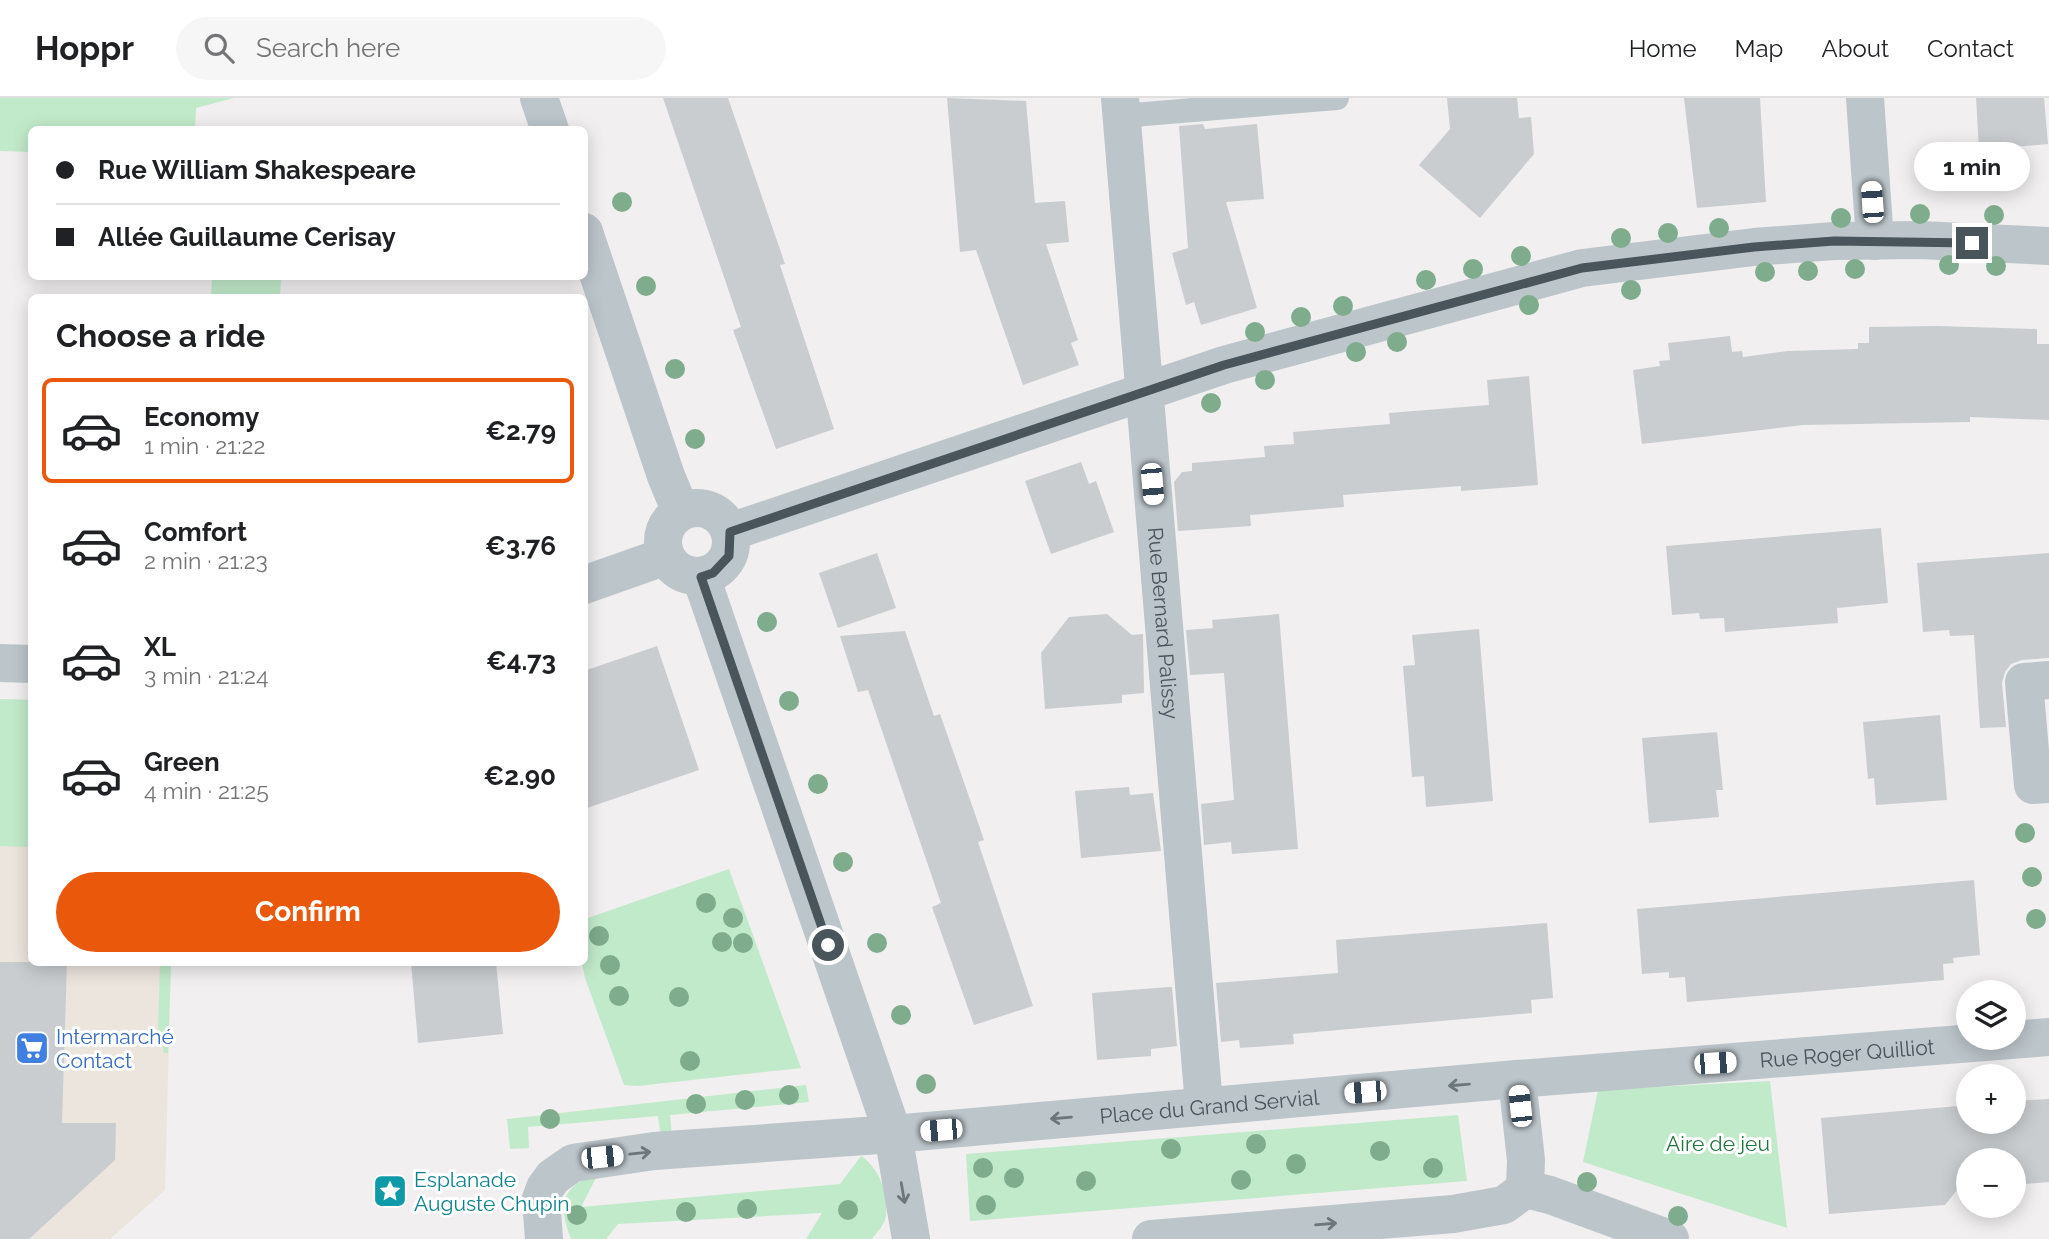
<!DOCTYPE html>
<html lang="en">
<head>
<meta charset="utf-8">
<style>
  body { margin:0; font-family:Raleway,sans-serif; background:#f6f6f6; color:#202124; height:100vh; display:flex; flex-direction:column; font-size:26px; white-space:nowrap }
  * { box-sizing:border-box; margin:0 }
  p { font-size:23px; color:#757577 }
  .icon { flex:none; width:38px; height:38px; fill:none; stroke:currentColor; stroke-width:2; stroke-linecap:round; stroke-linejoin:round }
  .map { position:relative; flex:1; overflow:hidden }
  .side { position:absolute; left:28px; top:196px; width:560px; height:672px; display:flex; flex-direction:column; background:#fff; border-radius:10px; box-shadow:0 4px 18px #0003 }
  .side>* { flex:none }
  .banner { position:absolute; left:28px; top:28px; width:560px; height:154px; border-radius:10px; box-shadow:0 4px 18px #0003; display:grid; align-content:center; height:154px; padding:0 28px; background:#fff }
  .fabs { position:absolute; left:1956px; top:882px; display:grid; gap:14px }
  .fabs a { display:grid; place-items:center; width:70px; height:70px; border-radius:50%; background:#fff; box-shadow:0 4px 18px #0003; font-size:35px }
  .end { position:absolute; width:32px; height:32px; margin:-16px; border:9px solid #49555a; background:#fff; box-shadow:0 0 0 4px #fff }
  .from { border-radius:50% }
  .bubble { position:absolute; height:49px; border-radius:24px; background:#fff; box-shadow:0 4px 18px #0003; font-size:23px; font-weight:700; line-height:49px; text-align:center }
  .car { position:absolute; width:21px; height:42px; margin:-21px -10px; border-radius:9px; box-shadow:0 0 5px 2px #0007; background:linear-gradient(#fff 24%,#345 0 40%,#fff 0 76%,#345 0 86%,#fff 0) }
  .banner b { display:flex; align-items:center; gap:24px; height:66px; font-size:26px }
  .banner b+b { border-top:2px solid #e0e0e0 }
  .banner i { width:18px; height:18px; background:#202124 }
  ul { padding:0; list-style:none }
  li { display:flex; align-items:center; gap:21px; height:105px; margin:0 14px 10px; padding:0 14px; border:4px solid transparent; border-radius:10px }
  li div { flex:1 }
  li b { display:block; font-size:26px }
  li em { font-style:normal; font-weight:700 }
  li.selected { border-color:#ea580c }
  li>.icon { width:63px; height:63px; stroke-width:1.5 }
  h2 { padding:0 28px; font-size:32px; line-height:84px }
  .action { display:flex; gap:14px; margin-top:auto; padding:14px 28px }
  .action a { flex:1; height:80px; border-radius:42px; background:#ea580c; color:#fff; font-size:28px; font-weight:700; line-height:80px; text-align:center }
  header { display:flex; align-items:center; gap:42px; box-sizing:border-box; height:98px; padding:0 35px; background:#fff; border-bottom:2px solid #e0e0e0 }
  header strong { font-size:33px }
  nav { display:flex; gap:38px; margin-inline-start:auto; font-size:24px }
  .search { width:490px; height:63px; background:#f6f6f6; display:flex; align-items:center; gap:18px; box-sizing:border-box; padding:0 24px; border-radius:38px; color:#757577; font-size:26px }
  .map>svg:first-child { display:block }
</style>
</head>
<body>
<header>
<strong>Hoppr</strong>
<div class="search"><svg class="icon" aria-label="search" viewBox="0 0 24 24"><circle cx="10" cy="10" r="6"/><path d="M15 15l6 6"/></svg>Search here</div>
<nav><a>Home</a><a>Map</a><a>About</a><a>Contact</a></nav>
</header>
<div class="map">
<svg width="2049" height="1141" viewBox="0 0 2049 1141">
  <rect width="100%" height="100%" fill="#f1efef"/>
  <path fill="#ece5de" d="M0,601L31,602L32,864L171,865L165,1092L110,1141H0Z"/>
  <g fill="#c1eaca">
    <path d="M0,0H234L196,10L195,31L32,32L31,54L0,53Z"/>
    <path d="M212,179H281L280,199H211Z"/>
    <path d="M0,601L31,602V749L0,748Z"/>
    <path d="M729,771L801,970L638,988L624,987L585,880L582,865L584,864L585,821Z"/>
    <path d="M160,865H171L168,955H164L158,928Z"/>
    <path d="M1770,983L1787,1130L1583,1064L1598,992Z"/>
    <path d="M806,987L809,1004L670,1017L672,1038L661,1039L658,1018L528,1029L529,1050L510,1051L507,1021Z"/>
    <path d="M1458,1017L1467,1083L970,1123L966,1056Z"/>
    <path d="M861,1058C880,1071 888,1095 886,1117C886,1125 877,1134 872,1141H806L822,1115L618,1126L606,1141H571C556,1101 563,1091 600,1072L581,1109L840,1086Z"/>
  </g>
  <g fill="#c9cdd0">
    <path d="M663,0H728L785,166L780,167L834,331L776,351L733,232L741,229Z"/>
    <path d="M947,0L1026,3L1035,105L1065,103L1069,144L1046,146L1078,242L1071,245L1079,267L1023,287L976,152L960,154Z"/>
    <path d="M1447,0H1517L1519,20L1531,19L1534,56L1480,120L1419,67L1450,31Z"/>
    <path d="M1684,0H1760L1766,104L1697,110Z"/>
    <path d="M1976,0H2044L2048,46L1979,52Z"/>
    <path d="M1203,26L1205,31L1257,26L1264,101L1226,104L1257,210L1201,227L1194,204L1186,207L1172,155L1188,150L1179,28Z"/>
    <path d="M1938,228L2037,231V246H2049V322L1970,319V324L1803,327L1642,346L1633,272L1660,268L1659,263L1670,262L1668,245L1730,238L1732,254L1742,253L1743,259L1788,253L1858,251V245H1869V229Z"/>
    <path d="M1529,278L1538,387L1461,393V388L1343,397L1344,409L1250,417L1251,428L1178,433L1174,384L1182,374L1192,373V365L1265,359L1264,348L1294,346L1293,334L1390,326L1389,315L1489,307L1487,282Z"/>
    <path d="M1081,364L1089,386L1096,383L1114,434L1051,456L1025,383Z"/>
    <path d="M1881,430L1888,505L1837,510L1838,525L1725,534L1724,520L1700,521L1699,515L1672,517L1666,448Z"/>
    <path d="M877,455L896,510L838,530L819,475Z"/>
    <path d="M2049,455V560L2022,562L2011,566L2005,574L2002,585L2006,629L1980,630L1974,537L1950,538L1949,532L1923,534L1917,465Z"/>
    <path d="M1107,516L1132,537L1143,536L1144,595L1122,597V605L1045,611L1041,555L1069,519Z"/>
    <path d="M1279,516L1298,751L1232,756L1231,744L1204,747L1201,706L1234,702L1224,575L1190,577L1186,532L1213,530L1212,522Z"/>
    <path d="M1479,531L1493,703L1426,709L1424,678L1412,679L1408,628L1403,568L1415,567L1412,537Z"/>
    <path d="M905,533L934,618L940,616L966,690L984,742L978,744L1033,908L974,927L932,809L941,805L868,592L858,594L840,538Z"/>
    <path d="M657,548L699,672L584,711V573Z"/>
    <path d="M1940,617L1947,702L1876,707L1874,680L1868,681L1863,624Z"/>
    <path d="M1717,634L1723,692H1716L1719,719L1649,725L1642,640Z"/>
    <path d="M1129,689L1130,697L1153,695L1161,753L1081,760L1075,693Z"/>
    <path d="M1974,782L1980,857L1953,860L1954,865L1943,866L1944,882L1687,904L1685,879L1669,880V874L1642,876L1637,811Z"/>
    <path d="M1547,825L1553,900L1531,902L1532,915L1293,936L1294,946L1240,950L1239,942L1221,944L1216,885L1338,875L1336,842Z"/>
    <path d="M0,864H67L62,1025H116L115,1062L29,1141H0Z"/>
    <path d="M411,864H496L503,936L418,945Z"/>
    <path d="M1169,889H1172L1177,948L1151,951V958L1097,962L1092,895Z"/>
    <path d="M2049,1001V1084L2014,1087V1062H1969V1091L1957,1092L1945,1107L1829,1116L1821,1020L1969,1007V1024H2014V1003Z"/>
  </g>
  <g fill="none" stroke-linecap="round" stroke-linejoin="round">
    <path stroke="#bcc5ca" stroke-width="24" d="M1121,18L1337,0"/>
    <g stroke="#bcc5ca" stroke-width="38">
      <path d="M539,0L550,32"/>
      <path id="s1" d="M1120,0L1204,1007"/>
      <path d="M1865,0L1875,143"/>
      <path d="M584,134L666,378L681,414"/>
      <circle cx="697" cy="444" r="34"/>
      <path d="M730,434L1224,267L1582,170L1754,149L1834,143L1920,142L2049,148"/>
      <path d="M584,487L666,458"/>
      <path d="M0,565L32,566"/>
      <path d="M2049,582L2024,584L2033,687L2049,686"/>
      <path id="s2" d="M1517,981L2049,939"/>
      <path d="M1525,1091L1550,1097L1670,1141"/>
      <path d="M544,1141L541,1101L545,1090L553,1079L573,1065L654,1053L893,1036L701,479"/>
      <path id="s3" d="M911,1141L893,1036L1517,981L1526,1062L1525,1091L1504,1107L1453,1116L1151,1141"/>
    </g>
  </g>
  <g fill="#7eac8c">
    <circle cx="622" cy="104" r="10"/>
    <circle cx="1920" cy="116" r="10"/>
    <circle cx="1994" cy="117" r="10"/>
    <circle cx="1841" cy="120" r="10"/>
    <circle cx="1719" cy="130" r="10"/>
    <circle cx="1668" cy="135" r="10"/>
    <circle cx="1621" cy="140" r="10"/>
    <circle cx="1521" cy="158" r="10"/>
    <circle cx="1949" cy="167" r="10"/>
    <circle cx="1996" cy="168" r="10"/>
    <circle cx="1473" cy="171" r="10"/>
    <circle cx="1855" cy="171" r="10"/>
    <circle cx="1808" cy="173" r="10"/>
    <circle cx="1765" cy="174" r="10"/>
    <circle cx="1426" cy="182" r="10"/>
    <circle cx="646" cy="188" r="10"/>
    <circle cx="1631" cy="192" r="10"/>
    <circle cx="1529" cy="207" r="10"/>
    <circle cx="1343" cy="208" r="10"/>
    <circle cx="1301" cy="219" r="10"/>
    <circle cx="1255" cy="234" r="10"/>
    <circle cx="1397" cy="244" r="10"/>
    <circle cx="1356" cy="254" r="10"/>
    <circle cx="675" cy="271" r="10"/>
    <circle cx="1265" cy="282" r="10"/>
    <circle cx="1211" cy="305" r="10"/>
    <circle cx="695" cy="341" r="10"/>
    <circle cx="767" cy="524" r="10"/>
    <circle cx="789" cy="603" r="10"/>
    <circle cx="818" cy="686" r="10"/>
    <circle cx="2025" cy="735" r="10"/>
    <circle cx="843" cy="764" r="10"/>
    <circle cx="2032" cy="779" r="10"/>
    <circle cx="706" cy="805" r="10"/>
    <circle cx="733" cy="820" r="10"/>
    <circle cx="2036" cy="821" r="10"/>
    <circle cx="599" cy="838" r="10"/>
    <circle cx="722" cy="844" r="10"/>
    <circle cx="743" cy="845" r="10"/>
    <circle cx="877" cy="845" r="10"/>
    <circle cx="610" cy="867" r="10"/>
    <circle cx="619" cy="898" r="10"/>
    <circle cx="679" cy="899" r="10"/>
    <circle cx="901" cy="917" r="10"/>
    <circle cx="690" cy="963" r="10"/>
    <circle cx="926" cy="986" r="10"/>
    <circle cx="789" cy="997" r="10"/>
    <circle cx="745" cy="1002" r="10"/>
    <circle cx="696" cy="1006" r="10"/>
    <circle cx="550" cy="1021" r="10"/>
    <circle cx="1256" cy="1046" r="10"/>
    <circle cx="1171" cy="1051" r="10"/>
    <circle cx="1380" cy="1053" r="10"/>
    <circle cx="1296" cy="1066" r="10"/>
    <circle cx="983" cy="1070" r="10"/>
    <circle cx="1433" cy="1070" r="10"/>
    <circle cx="1014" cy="1080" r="10"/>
    <circle cx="1241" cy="1082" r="10"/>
    <circle cx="1086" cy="1083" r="10"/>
    <circle cx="1587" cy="1084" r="10"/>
    <circle cx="986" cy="1107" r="10"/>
    <circle cx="747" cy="1111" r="10"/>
    <circle cx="848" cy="1112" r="10"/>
    <circle cx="686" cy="1114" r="10"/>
    <circle cx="577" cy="1117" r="10"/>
    <circle cx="1678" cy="1118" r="10"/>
  </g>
  <defs><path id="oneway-shaft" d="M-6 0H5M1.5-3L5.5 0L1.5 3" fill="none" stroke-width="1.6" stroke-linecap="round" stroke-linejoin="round" transform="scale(1.75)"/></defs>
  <g stroke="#6c777c">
    <use href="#oneway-shaft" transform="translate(1459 987) rotate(175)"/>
    <use href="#oneway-shaft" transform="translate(1061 1020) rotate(175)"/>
    <use href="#oneway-shaft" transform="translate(640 1055) rotate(-6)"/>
    <use href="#oneway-shaft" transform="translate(903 1095) rotate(80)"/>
    <use href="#oneway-shaft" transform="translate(1326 1126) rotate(-5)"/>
  </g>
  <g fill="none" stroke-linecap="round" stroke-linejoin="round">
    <path stroke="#49555a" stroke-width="9" d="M828,847L701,479L713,475L729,458L730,434L1224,267L1582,170L1754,149L1834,143L1972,145"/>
  </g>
  <defs>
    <g id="supermarket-square" transform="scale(1.75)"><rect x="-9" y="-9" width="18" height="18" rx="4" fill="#3f7fe0" stroke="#fff"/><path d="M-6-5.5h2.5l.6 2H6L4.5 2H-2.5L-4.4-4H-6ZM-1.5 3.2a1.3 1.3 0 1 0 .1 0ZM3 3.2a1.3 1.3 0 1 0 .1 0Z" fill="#fff"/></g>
    <g id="sight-square" transform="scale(1.75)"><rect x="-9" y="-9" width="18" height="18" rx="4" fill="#0f9aa8" stroke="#fff"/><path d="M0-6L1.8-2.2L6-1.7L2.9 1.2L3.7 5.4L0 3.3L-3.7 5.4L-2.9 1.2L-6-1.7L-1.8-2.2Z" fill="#fff"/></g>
  </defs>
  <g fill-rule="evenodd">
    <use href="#supermarket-square" x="32" y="950"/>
    <use href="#sight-square" x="390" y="1093"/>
  </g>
  <g text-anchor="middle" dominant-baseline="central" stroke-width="6" stroke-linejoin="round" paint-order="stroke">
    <g font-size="21" fill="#49555a" stroke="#fff">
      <text stroke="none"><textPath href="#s1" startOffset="527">Rue Bernard Palissy</textPath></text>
      <text stroke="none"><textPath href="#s2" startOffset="331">Rue Roger Quilliot</textPath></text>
      <text stroke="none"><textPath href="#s3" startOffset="424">Place du Grand Servial</textPath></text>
    </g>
    <g font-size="21" fill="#366cbe" stroke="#fff" text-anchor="start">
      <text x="56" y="938">Intermarché<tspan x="56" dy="24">Contact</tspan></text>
    </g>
    <g font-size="21" fill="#20753b" stroke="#fff">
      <text x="1718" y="1045">Aire de jeu</text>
    </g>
    <g font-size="21" fill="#0d838f" stroke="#fff" text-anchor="start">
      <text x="414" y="1081">Esplanade<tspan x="414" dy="24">Auguste Chupin</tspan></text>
    </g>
  </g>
</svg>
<div class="fabs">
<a><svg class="icon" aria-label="layers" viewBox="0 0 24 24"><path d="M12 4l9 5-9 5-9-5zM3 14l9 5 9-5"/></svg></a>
<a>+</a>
<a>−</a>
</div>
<i class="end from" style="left:828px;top:847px"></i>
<i class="end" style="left:1972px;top:145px"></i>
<div class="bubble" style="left:1914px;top:44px;width:116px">1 min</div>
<i class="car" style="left:1872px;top:104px;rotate:356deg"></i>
<i class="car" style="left:1152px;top:386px;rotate:175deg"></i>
<i class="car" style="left:1715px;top:965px;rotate:86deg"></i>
<i class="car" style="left:1365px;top:994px;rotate:265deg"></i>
<i class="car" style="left:1520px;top:1008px;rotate:354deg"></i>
<i class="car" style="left:941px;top:1032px;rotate:265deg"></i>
<i class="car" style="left:602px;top:1059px;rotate:84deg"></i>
<div class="banner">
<b><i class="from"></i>Rue William Shakespeare</b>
<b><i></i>Allée Guillaume Cerisay</b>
</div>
<section class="side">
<h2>Choose a ride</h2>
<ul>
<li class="selected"><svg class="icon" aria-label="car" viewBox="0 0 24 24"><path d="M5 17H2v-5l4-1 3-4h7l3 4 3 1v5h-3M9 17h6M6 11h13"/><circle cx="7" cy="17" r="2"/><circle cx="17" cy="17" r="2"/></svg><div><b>Economy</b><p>1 min · 21:22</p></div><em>€2.79</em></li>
<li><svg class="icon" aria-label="car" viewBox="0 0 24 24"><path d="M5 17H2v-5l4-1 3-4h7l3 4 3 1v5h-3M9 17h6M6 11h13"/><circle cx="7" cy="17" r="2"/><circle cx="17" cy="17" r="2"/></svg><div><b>Comfort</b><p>2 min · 21:23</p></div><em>€3.76</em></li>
<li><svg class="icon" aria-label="car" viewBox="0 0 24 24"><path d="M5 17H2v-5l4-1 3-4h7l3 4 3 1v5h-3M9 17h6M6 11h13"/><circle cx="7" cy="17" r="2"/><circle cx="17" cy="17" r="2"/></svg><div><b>XL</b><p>3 min · 21:24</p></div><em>€4.73</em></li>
<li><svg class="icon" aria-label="car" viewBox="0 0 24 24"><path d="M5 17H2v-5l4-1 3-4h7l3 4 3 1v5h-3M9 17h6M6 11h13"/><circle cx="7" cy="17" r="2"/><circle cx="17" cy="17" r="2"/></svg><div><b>Green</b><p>4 min · 21:25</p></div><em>€2.90</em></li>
</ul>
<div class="action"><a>Confirm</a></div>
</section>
</div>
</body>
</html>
